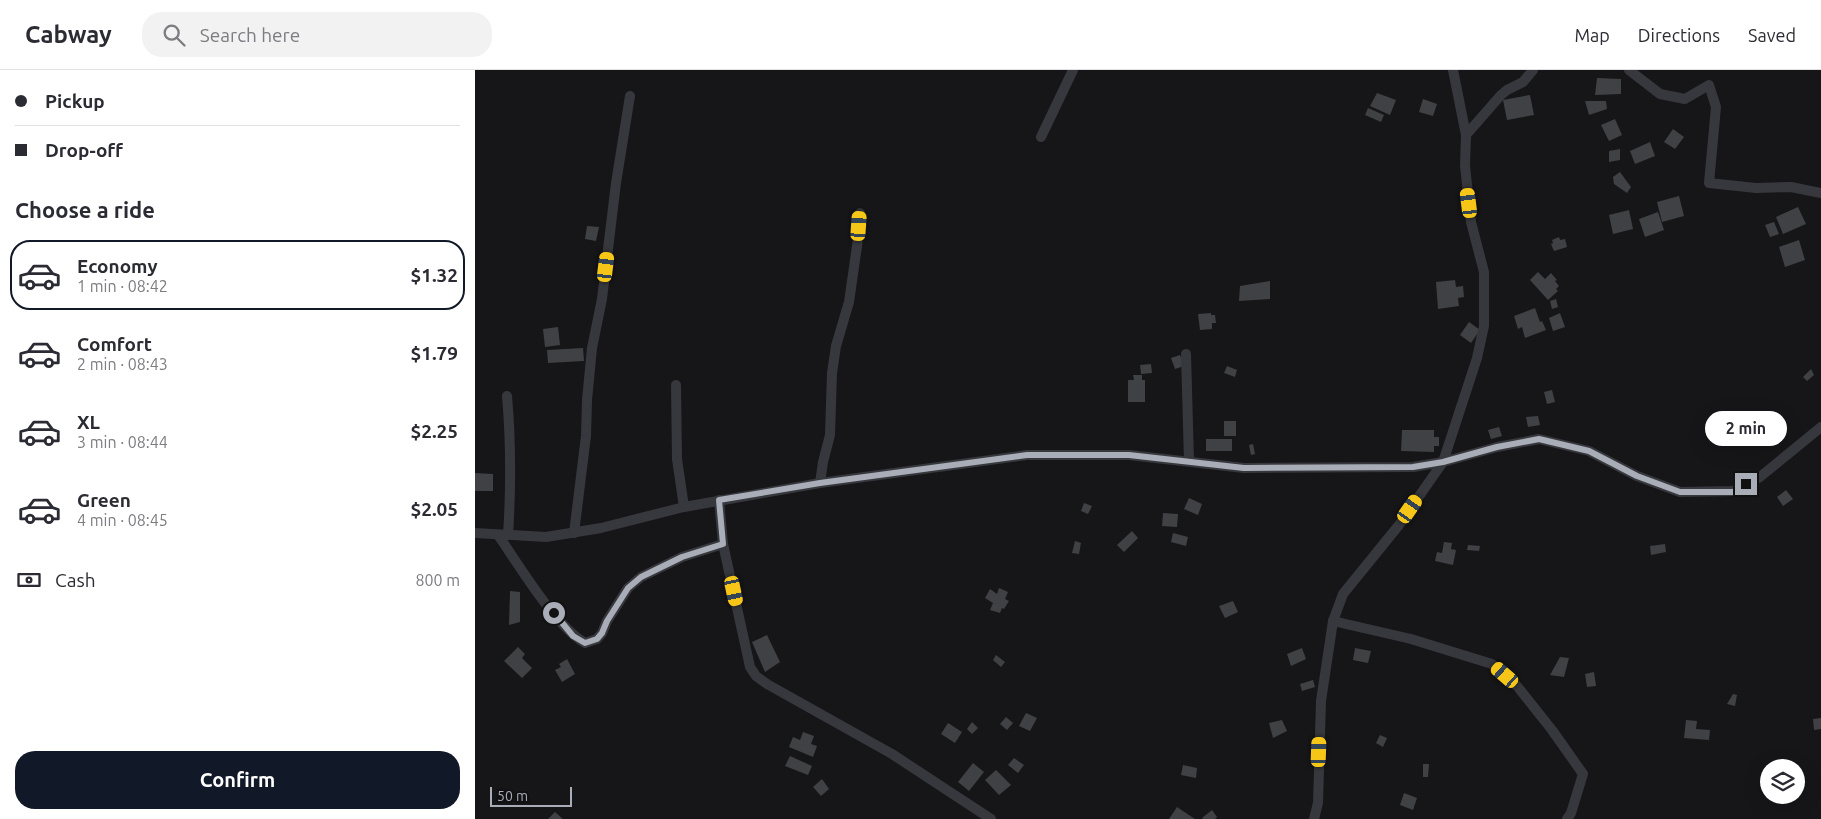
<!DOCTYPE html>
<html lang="en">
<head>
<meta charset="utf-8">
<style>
  body { margin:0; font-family:Ubuntu,sans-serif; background:#f2f2f3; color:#2b2b33; height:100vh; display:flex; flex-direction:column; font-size:19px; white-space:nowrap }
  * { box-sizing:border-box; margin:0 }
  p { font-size:16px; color:#7c7c81 }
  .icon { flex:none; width:28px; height:28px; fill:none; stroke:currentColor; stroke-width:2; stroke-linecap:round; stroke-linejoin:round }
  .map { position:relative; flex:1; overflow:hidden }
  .drawer { display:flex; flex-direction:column; background:#fff; width:475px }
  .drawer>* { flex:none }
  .hud { display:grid; align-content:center; height:110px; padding:0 15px; background:#fff }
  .controls { position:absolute; left:1285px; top:689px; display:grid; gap:10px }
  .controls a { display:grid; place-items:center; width:45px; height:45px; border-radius:50%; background:#fff; box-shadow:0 5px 20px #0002; font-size:25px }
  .scale { position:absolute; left:15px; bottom:12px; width:82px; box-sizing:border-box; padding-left:5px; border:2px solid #a8adb8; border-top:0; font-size:14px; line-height:18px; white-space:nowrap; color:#a8adb8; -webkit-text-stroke:4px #111113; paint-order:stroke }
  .end { position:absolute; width:22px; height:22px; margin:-11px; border:6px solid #a8adb8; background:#111; box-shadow:0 0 0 2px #111 }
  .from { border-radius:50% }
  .bubble { position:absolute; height:35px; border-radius:18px; background:#fff; box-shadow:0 5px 20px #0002; font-size:16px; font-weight:700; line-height:35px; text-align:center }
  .car { position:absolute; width:15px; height:30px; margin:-15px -8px; border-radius:6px; box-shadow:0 0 4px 1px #0007; background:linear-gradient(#f5c518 24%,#345 0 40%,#f5c518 0 76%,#345 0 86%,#f5c518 0) }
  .hud b { display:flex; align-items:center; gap:18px; height:48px; font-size:19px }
  .hud b+b { border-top:1px solid #e1e1e2 }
  .hud i { width:12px; height:12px; background:#2b2b33 }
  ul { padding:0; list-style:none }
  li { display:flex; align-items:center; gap:15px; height:70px; margin:0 10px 8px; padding:0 5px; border:2px solid transparent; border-radius:20px }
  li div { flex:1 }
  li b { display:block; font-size:19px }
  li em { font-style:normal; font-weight:700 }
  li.selected { border-color:#111827 }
  li>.icon { width:45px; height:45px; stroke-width:1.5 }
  h2 { padding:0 15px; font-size:22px; line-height:60px }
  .pay { display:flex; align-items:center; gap:12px; height:55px; padding:0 15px; font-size:19px }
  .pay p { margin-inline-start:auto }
  .cta { display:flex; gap:10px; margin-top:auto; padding:10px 15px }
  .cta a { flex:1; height:58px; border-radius:20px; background:#111827; color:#fff; font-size:20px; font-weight:700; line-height:58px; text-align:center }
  header { display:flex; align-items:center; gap:30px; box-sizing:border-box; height:70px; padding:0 25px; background:#fff; border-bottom:1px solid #e1e1e2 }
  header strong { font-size:24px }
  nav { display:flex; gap:28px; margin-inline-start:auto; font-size:18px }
  .search { width:350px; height:45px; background:#f2f2f3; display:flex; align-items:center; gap:12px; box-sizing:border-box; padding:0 18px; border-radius:20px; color:#7c7c81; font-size:19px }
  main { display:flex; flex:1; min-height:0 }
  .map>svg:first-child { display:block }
</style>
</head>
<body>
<header>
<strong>Cabway</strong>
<div class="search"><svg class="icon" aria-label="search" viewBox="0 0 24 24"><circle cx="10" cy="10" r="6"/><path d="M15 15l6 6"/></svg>Search here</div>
<nav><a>Map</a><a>Directions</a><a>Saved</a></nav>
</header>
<main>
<section class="drawer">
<div class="hud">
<b><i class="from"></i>Pickup</b>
<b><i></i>Drop-off</b>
</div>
<h2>Choose a ride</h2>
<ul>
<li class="selected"><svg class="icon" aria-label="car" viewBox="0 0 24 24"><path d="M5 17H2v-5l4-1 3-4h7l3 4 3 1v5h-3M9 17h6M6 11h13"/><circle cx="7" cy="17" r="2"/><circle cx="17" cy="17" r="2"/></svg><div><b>Economy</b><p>1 min · 08:42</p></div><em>$1.32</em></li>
<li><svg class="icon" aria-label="car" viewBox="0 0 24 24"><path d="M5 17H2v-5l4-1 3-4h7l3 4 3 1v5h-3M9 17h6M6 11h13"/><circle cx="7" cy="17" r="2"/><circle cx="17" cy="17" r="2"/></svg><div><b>Comfort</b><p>2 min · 08:43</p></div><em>$1.79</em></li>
<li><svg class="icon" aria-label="car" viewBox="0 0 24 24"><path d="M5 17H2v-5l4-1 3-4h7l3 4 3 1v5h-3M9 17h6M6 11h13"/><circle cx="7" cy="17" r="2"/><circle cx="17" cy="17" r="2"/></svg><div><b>XL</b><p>3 min · 08:44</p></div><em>$2.25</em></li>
<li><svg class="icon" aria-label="car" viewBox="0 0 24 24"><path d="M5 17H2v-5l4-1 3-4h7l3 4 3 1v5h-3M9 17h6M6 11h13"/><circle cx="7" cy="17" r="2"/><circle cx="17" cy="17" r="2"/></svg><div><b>Green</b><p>4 min · 08:45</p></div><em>$2.05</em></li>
</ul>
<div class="pay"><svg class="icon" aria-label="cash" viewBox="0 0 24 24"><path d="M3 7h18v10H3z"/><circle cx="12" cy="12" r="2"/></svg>Cash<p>800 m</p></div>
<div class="cta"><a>Confirm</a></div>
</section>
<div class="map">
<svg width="1346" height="749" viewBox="0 0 1346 749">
  <rect width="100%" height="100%" fill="#161618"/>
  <g fill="#404145">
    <path d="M1122,8L1146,9V24L1120,25Z"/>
    <path d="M902,23L921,30L915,45L895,36Z"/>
    <path d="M1055,25L1059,45L1032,50L1028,30Z"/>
    <path d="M948,29L962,34L958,46L944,42Z"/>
    <path d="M1110,31H1131L1132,39L1114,45Z"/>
    <path d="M893,38L909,45L906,52L890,45Z"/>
    <path d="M1140,49L1147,65L1134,71L1126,55Z"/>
    <path d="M1198,59L1209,67L1200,79L1189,72Z"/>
    <path d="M1175,72L1180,86L1160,94L1155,81Z"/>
    <path d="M1145,79V90L1134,92V81Z"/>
    <path d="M1145,102L1156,117L1152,123L1139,114L1138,107Z"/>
    <path d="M1204,126L1209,146L1187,152L1182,132Z"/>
    <path d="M1323,137L1331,154L1308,164L1301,147Z"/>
    <path d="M1154,140L1158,159L1138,164L1134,145Z"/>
    <path d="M1183,142L1189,160L1170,167L1164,149Z"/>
    <path d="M1299,152L1304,164L1295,167L1290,155Z"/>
    <path d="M112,156L124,157L121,171L110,169Z"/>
    <path d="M1084,167L1085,170L1090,169L1092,177L1079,181L1076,174L1078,173L1077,170Z"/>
    <path d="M1324,170L1330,190L1310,197L1304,177Z"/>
    <path d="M1063,202L1070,209L1076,203L1082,210L1080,211L1084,216L1081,219L1083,221L1073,230L1055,210Z"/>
    <path d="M980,210L981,217L988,216L989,227L983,228L984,236L963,239L961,212Z"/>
    <path d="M795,211V229L764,231L765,216Z"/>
    <path d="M1081,229L1083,237L1077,239L1075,231Z"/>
    <path d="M1060,238L1065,252L1067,251L1071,260L1050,268L1047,257L1043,259L1039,246Z"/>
    <path d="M736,243V245H740L741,253H737V259L725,260L723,244Z"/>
    <path d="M1085,243L1090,257L1078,261L1074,248Z"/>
    <path d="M994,252L1005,260L996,273L985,265Z"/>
    <path d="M83,257L85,275L70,277L68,259Z"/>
    <path d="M108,278L109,291L73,293L72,280Z"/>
    <path d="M705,285L709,296L700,299L696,288Z"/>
    <path d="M676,294L677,303L666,304L665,295Z"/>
    <path d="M752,296L762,300L760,307L749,303Z"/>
    <path d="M1336,299L1339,305L1332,311L1328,307Z"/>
    <path d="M658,305H667V310H670V332H653V310H659Z"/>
    <path d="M1077,320L1080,332L1072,334L1069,322Z"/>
    <path d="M1063,346L1065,355L1053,357L1051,347Z"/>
    <rect x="749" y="351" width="12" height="15"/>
    <path d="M1024,357L1027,366L1016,369L1013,360Z"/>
    <path d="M927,360H959V367H964V376H959V382L926,381Z"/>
    <rect x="731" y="369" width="26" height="12"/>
    <path d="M778,374L780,384L776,385L774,375Z"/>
    <path d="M0,403L18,404V421H0Z"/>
    <path d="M1311,420L1318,429L1308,436L1302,427Z"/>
    <path d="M714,428L727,434L723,445L709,439Z"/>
    <path d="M609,433L617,436L613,444L606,441Z"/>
    <path d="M688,443L703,444L702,457L687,456Z"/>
    <path d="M657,461L663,468L649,482L642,475Z"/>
    <path d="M698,463L713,467L711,476L696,472Z"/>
    <path d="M600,471L606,473L604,484L597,483Z"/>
    <path d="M969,472L977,473L976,479L981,480L978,495L960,491L962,482L967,483Z"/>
    <path d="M1190,474L1191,482L1176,485L1175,476Z"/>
    <path d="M993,475L1005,476L1004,481L992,480Z"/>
    <path d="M524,518L533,522L530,529L534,531L529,539L527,538L525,543L515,540L518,533L510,528L515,519L522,524Z"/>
    <path d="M35,521L45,522V552L34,555Z"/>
    <path d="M758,531L763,542L750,548L744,536Z"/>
    <path d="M292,565L305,592L290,602L277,572Z"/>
    <path d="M43,577L50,584L47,588L57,598L47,608L29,591Z"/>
    <path d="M827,578L831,589L816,596L812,584Z"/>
    <path d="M880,578L896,581L893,593L878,590Z"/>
    <path d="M521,585L530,592L526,597L518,590Z"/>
    <path d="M1085,587L1094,588L1089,607L1075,605Z"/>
    <path d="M92,589L100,604L87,612L80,600L86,597L84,594Z"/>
    <path d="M1119,602L1121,616L1112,617L1110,604Z"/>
    <path d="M838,610L840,617L827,621L825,614Z"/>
    <path d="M1258,624L1262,625L1260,636L1252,634Z"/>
    <path d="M551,643L562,648L555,661L544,656Z"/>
    <path d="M531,647L538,653L532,660L525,654Z"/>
    <path d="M1346,648V659L1339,660L1338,649Z"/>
    <path d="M807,650L812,661L798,668L794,653Z"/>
    <path d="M1211,650L1222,651L1221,659L1235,660L1234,670L1209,668Z"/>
    <path d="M497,652L503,658L497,664L492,659Z"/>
    <path d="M473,653L487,662L480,673L466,664Z"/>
    <path d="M328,662L339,666L336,674L342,676L338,687L314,677L318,667L325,670Z"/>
    <path d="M905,665L912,668L908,677L901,673Z"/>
    <path d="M315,686L337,696L333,705L310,696Z"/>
    <path d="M539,688L549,695L543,703L533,695Z"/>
    <path d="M498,693L509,702L494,721L483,712Z"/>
    <path d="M948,694H954L953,707H948Z"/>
    <path d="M708,695L722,698L721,708L706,705Z"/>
    <path d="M521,700L536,715L524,725L510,710Z"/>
    <path d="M347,709L354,719L346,726L338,717Z"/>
    <path d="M929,723L942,728L938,740L925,735Z"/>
    <path d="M702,737L720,749H694Z"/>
    <path d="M737,740L742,747L740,749H728L727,748Z"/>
    <path d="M80,742L88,749H73Z"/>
  </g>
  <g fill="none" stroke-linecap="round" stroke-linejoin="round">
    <g stroke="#37383d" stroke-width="10">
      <path d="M1154,0L1185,24L1210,29L1234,15L1241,37L1234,113L1281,118L1316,117L1346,123"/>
      <path d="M991,65L1026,25L1032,20L1048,12L1058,0"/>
      <path d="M566,67L598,0"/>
      <path d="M711,284L714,391"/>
      <path d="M201,315L202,389L209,437"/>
      <path d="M32,326C36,372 36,419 33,465"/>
      <path d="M345,413L348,392L355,365L357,303L361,276L374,232L383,169L385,143"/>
      <path d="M244,430L248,474L275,597L281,606L292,614L417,684L516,749"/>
      <path d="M0,463L71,467L126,458L209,437L345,413L552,385H654L769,398L938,397L968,392L1022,377L1064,369L1114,381L1162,406L1205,422L1258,421L1285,407L1346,357"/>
      <path d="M99,463L111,366L112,330L117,278L127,229L141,113L155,26"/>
      <path d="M23,465C44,495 80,556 110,573L122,569L127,563L132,551L153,518L166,507L207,487L248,474"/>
      <path d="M858,551L936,569L1017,594L1042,616L1077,660L1108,704L1096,743L1092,749"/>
      <path d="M839,749L843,733L846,631L858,551L868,524L924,455L968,392L1002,288L1009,256V202L996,152L990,96L991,65L978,0"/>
    </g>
  </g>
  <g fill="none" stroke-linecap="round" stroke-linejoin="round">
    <path stroke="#a8adb8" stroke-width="6" d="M79,543L98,566L110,573L122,569L127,563L132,551L153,518L166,507L207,487L248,474L244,430L345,413L552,385H654L769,398L938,397L968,392L1022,377L1064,369L1114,381L1162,406L1205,422H1258L1271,414"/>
  </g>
</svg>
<div class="controls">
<a><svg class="icon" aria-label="layers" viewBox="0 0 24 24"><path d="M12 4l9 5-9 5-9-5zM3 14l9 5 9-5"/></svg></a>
</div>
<div class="scale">50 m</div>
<i class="end from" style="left:79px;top:543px"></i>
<i class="end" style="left:1271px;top:414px"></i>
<div class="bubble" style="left:1230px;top:341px;width:82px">2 min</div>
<i class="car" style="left:994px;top:133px;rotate:353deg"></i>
<i class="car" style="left:384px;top:156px;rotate:4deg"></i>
<i class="car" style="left:131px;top:197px;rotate:7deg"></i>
<i class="car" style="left:935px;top:439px;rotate:35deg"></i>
<i class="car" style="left:259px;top:521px;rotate:168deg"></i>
<i class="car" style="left:1030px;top:605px;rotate:311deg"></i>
<i class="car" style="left:844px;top:682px;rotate:2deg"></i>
</div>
</main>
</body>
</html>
